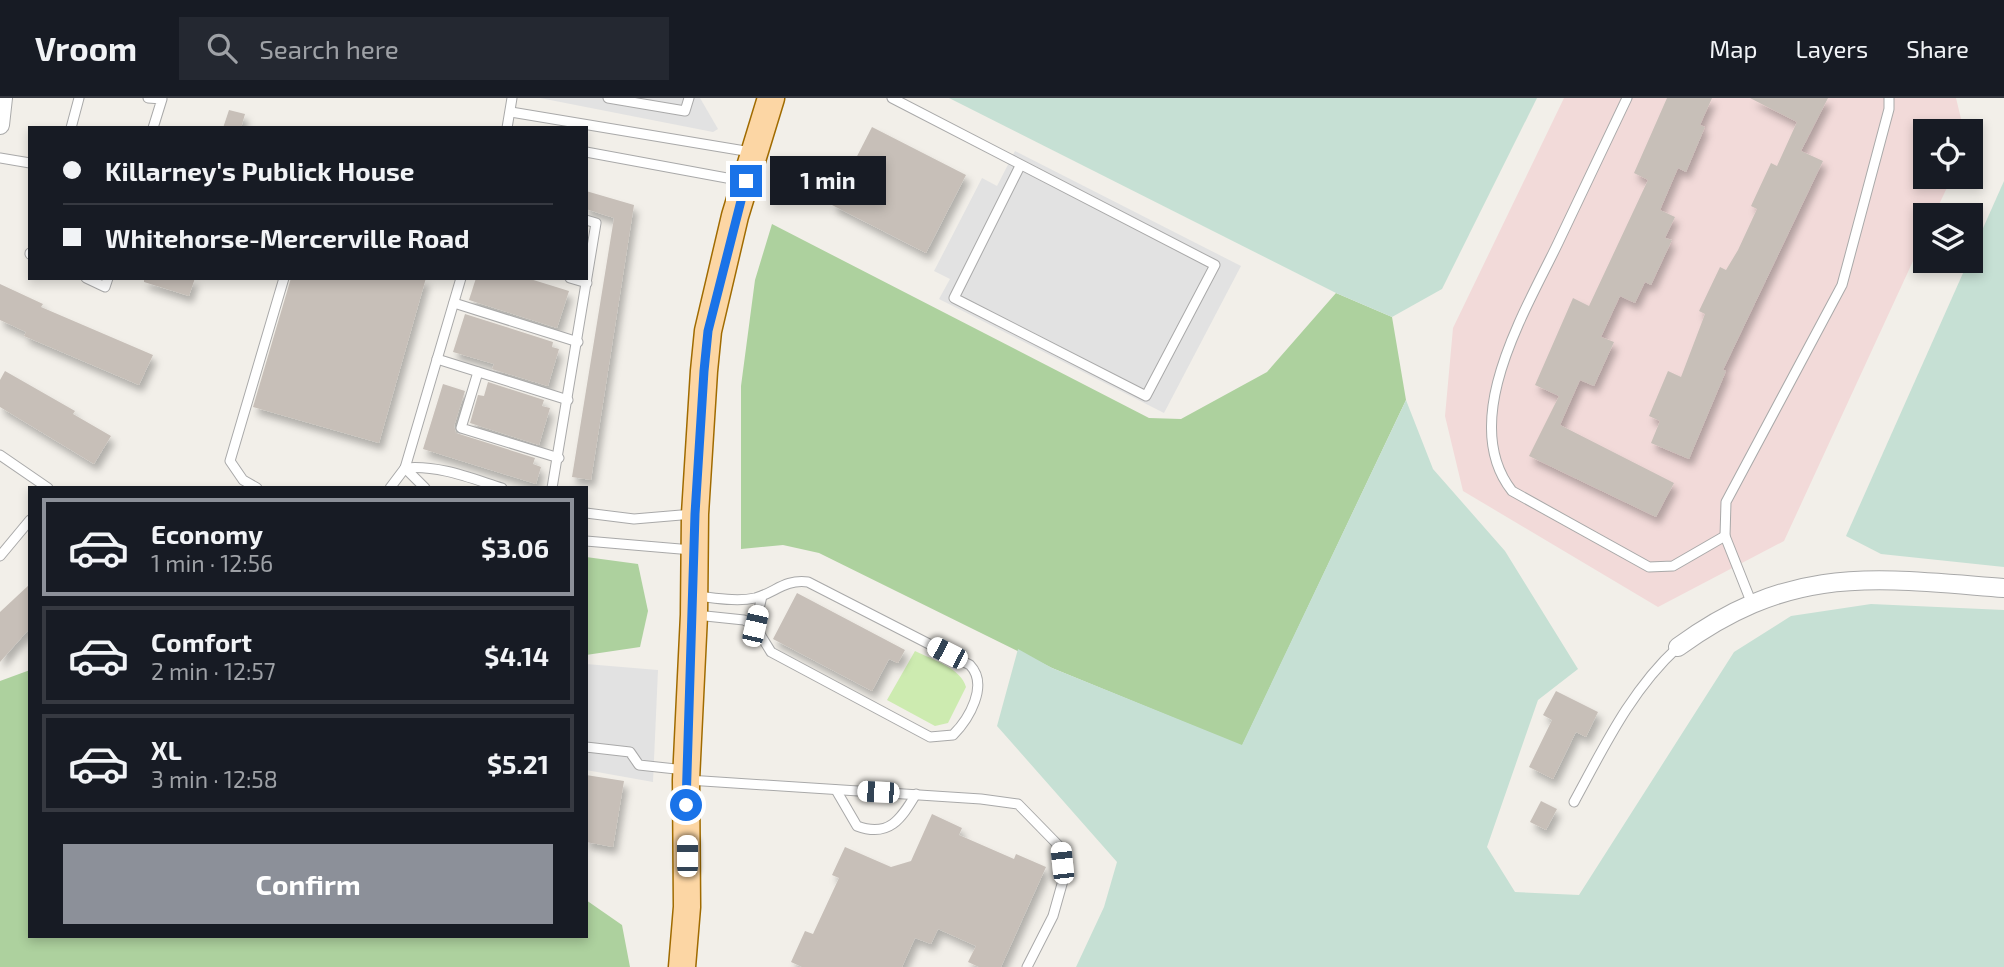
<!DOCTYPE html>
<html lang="en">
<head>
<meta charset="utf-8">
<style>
  body { margin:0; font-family:"Exo 2",sans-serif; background:#242831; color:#f1f3f6; height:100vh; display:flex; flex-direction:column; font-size:26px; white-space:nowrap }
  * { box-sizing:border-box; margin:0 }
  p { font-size:23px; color:#9ea1a6 }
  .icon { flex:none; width:38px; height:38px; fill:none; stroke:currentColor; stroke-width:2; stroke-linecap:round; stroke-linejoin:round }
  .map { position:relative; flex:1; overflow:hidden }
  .panel { position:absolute; left:28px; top:388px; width:560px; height:452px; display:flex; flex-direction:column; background:#171b24; border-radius:0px; box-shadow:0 4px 10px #0003 }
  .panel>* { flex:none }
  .banner { position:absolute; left:28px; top:28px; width:560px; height:154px; border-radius:0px; box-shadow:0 4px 10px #0003; display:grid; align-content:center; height:154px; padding:0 35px; background:#171b24 }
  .fabs { position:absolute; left:1913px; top:21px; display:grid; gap:14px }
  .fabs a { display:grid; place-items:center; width:70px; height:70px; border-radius:0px; background:#171b24; box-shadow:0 4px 10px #0003; font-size:35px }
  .end { position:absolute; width:32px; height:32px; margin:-16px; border:9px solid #1a73e8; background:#fff; box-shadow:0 0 0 4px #fff }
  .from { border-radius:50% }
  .bubble { position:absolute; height:49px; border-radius:0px; background:#171b24; box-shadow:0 4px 10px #0003; font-size:23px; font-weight:700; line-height:49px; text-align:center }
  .car { position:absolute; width:21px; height:42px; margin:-21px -10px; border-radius:9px; box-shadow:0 0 5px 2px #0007; background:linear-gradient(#fff 24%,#345 0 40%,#fff 0 76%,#345 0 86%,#fff 0) }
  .banner b { display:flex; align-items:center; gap:24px; height:66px; font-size:26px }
  .banner b+b { border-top:2px solid #363941 }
  .banner i { width:18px; height:18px; background:#f1f3f6 }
  ul { padding:12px 0 0; list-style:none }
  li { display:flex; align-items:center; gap:21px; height:98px; margin:0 14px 10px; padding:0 21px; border:4px solid #363941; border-radius:0px }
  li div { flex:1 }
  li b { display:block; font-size:26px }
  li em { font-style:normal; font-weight:700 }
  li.selected { border-color:#8c9099 }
  li>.icon { width:63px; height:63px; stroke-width:1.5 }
  .button { display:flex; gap:14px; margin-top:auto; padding:14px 35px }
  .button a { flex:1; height:80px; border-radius:0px; background:#8c9099; color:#fff; font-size:28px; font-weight:700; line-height:80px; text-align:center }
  header { display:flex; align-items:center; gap:42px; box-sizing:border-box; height:98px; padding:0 35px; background:#171b24; border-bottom:2px solid #363941 }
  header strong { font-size:33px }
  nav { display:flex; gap:38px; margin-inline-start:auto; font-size:24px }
  .search { width:490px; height:63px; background:#242831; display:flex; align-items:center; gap:18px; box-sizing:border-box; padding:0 24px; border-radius:0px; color:#9ea1a6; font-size:26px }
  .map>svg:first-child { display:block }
</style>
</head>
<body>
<header>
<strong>Vroom</strong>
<div class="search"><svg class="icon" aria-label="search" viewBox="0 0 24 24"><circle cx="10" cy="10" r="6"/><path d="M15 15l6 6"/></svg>Search here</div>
<nav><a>Map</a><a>Layers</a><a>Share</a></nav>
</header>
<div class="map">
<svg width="2004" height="869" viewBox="0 0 2004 869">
  <defs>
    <filter id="shadow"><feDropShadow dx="4" dy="7" stdDeviation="3.5" flood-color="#0004"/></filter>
  </defs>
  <rect width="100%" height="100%" fill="#f2efe9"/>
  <path fill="#f2dad9" d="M1564,0H1956L1964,33H1925V79H1952L1934,117H1925V137L1784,443L1658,509L1463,393L1445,318L1453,230Z"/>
  <path fill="#cdebb0" d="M915,553C931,561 961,570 966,589L948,625L935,628L887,602Z"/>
  <g fill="#add19e">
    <path d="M772,126L1149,320L1181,321L1267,274L1336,195L1392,219L1406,302L1242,648L1052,570L819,455L783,447L741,451V288L755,182Z"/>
    <path d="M586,459L638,466L648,513L640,549L586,557Z"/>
    <path d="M30,572V838H586V802L622,827L630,869H0V583Z"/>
  </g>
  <g fill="#c6e0d4">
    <path d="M949,0H1537L1442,191L1392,219L1336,195Z"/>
    <path d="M2004,83V469L1881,456L1846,438Z"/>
    <path d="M1406,302L1433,371L1505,453L1578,571L1538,602L1487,749L1515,794L1579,797L1734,554L1791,518L1871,506L2004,512V869H1076L1104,809L1117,764L997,628L1018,551L1052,570L1242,647Z"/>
  </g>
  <g fill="#e2e2e2">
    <path d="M540,0H700L718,31L713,34Z"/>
    <path d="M1015,53L1241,168L1164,315L939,201L950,181L934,173L982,80L997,88Z"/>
    <path d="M586,566L658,572L653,684L586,672Z"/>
  </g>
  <g fill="#c7bfb8" filter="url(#shadow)">
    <path d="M1667,0H1712L1700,27L1705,29L1686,74L1678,70L1660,112L1675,119L1665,140L1672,142L1651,187L1645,184L1635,205L1620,198L1601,239L1614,244L1594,288L1580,282L1560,327L1674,385L1656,419L1529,358L1559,298L1535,287L1573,200L1589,208L1648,82L1634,75Z"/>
    <path d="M1750,0H1828L1801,53L1823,63L1723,272L1726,273L1689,361L1651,345L1660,323L1649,318L1668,273L1681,279L1705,216L1699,213L1720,169L1726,172L1738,152L1757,111L1751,108L1771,65L1777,68L1797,24Z"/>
    <path d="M229,12L245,16L241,30H223Z"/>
    <path d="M872,29L966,77L926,155L832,107Z"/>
    <path d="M586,93L634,107L591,382L572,379L614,120L586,111Z"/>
    <path d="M144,180H195L189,198L144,184Z"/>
    <path d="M291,180H426L379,345L253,309Z"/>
    <path d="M476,180H527L569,193L557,230L469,202Z"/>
    <path d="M0,186L43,206L41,209L153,257L139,287L24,238L26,234L0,222Z"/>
    <path d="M465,216L553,244L552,249L559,251L548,288L492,271L494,266L453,254Z"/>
    <path d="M5,273L75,313L73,316L111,338L94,366L0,309V282Z"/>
    <path d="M488,284L544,302L542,308L550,310L539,347L470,325L478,297L484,298Z"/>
    <path d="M443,286L465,293L454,328L456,335L535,360L533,366L541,369L536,386L423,351Z"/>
    <path d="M30,486V530L0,564V514Z"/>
    <path d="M797,495L905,552L898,565L889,561L872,593L773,541Z"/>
    <path d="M1556,593L1598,614L1586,639L1576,634L1553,681L1529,669L1552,622L1543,617Z"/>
    <path d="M586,677L624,683L613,749L586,744Z"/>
    <path d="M1541,703L1557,711L1546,732L1530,724Z"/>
    <path d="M932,716L962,730L959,737L1014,761L1016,756L1046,769L1001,869H979L968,864L976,848L938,831L931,846L915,840L902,869H802L791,864L805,833L813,836L839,780L832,777L845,749L891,769L911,763Z"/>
  </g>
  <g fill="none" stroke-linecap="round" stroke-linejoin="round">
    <g stroke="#a9a9a9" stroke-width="11">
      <g id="lane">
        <path d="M148,0L162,1L153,30"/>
        <path d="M608,0L685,13L689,0"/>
        <path d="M892,0L1215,167L1146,298L954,200L1020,68"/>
        <path d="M1627,0C1604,48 1581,96 1558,145C1526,212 1457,323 1512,393L1649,469L1673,468L1725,438"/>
        <path d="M511,14L751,54"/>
        <path d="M71,30L79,0"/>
        <path d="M507,30L512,0"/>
        <path d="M586,54L743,83"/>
        <path d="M0,60L30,65"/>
        <path d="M30,155V156"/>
        <path d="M86,180L105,189L108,180"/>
        <path d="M570,180L587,185"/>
        <path d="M454,205L578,244"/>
        <path d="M437,261L568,302"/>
        <path d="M478,274L461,330L559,360"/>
        <path d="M0,357L48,390"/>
        <path d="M405,370C439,367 470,380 502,390"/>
        <path d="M405,370L425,390"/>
        <path d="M257,390L243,382L230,363L284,180"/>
        <path d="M390,390L405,370L461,180"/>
        <path d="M552,390L596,125L586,122"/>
        <path d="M586,415L634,421L693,416"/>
        <path d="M586,443L692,452"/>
        <path d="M0,458L30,422"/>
        <path d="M1752,506L1725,438L1726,404L1842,187L1889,11V0"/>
        <path d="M696,517L744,522L755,528L771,554L930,639L953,637C969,621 989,587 970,567L808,484C784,481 775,495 755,500C737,504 716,500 698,498"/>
        <path d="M755,528L762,498"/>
        <path d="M586,649L630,654L639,667L685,672"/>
        <path d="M688,682L981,701L1018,706L1061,750L1064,779L1053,818L1027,869"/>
        <path d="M836,692L857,728C889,740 901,721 916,696"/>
        <path d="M1574,704C1604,649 1631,592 1678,549"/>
      </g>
    </g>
    <g stroke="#a9a9a9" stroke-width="20">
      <g id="street">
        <path d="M0,27L3,0"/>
        <path d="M1678,549C1792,466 1872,480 2004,490"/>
      </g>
    </g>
    <g stroke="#a06b00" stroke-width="29">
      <path id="primary" d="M682,869L687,809L686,682L694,517L695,416L704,273L708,233L735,118L771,0"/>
    </g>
    <use href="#lane" stroke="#fff" stroke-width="9"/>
    <use href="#street" stroke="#fff" stroke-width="18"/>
    <use href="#primary" stroke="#fcd6a4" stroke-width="26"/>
  </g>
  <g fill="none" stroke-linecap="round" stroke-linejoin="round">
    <path stroke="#1a73e8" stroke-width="9" d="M686,707L695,416L704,273L708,233L746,83"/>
  </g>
</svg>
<div class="fabs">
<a><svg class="icon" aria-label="locate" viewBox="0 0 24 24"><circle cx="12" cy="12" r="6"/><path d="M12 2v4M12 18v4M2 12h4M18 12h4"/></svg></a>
<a><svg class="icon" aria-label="layers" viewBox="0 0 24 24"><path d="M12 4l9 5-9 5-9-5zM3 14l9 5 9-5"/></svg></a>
</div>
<i class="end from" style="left:686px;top:707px"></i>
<i class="end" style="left:746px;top:83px"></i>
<div class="bubble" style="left:770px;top:58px;width:116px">1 min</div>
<i class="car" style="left:755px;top:528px;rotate:13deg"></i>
<i class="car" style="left:947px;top:555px;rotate:297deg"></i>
<i class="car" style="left:878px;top:694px;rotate:273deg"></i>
<i class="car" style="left:687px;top:758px;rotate:0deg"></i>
<i class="car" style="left:1062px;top:765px;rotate:354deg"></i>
<div class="banner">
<b><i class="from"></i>Killarney's Publick House</b>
<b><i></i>Whitehorse-Mercerville Road</b>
</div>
<section class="panel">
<ul>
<li class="selected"><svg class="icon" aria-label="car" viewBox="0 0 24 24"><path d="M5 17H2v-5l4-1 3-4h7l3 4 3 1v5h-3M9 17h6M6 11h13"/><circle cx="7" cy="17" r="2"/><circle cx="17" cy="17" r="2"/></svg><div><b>Economy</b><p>1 min · 12:56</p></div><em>$3.06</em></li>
<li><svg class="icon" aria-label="car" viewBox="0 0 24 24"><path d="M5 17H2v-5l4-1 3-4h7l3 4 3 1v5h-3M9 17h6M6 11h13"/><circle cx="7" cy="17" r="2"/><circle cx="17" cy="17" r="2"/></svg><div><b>Comfort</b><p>2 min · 12:57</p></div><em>$4.14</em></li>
<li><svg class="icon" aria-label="car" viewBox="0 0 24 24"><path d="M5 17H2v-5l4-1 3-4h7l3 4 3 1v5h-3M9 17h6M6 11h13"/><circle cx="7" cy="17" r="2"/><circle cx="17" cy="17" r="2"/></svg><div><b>XL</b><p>3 min · 12:58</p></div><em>$5.21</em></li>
</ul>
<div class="button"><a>Confirm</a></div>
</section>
</div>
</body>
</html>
